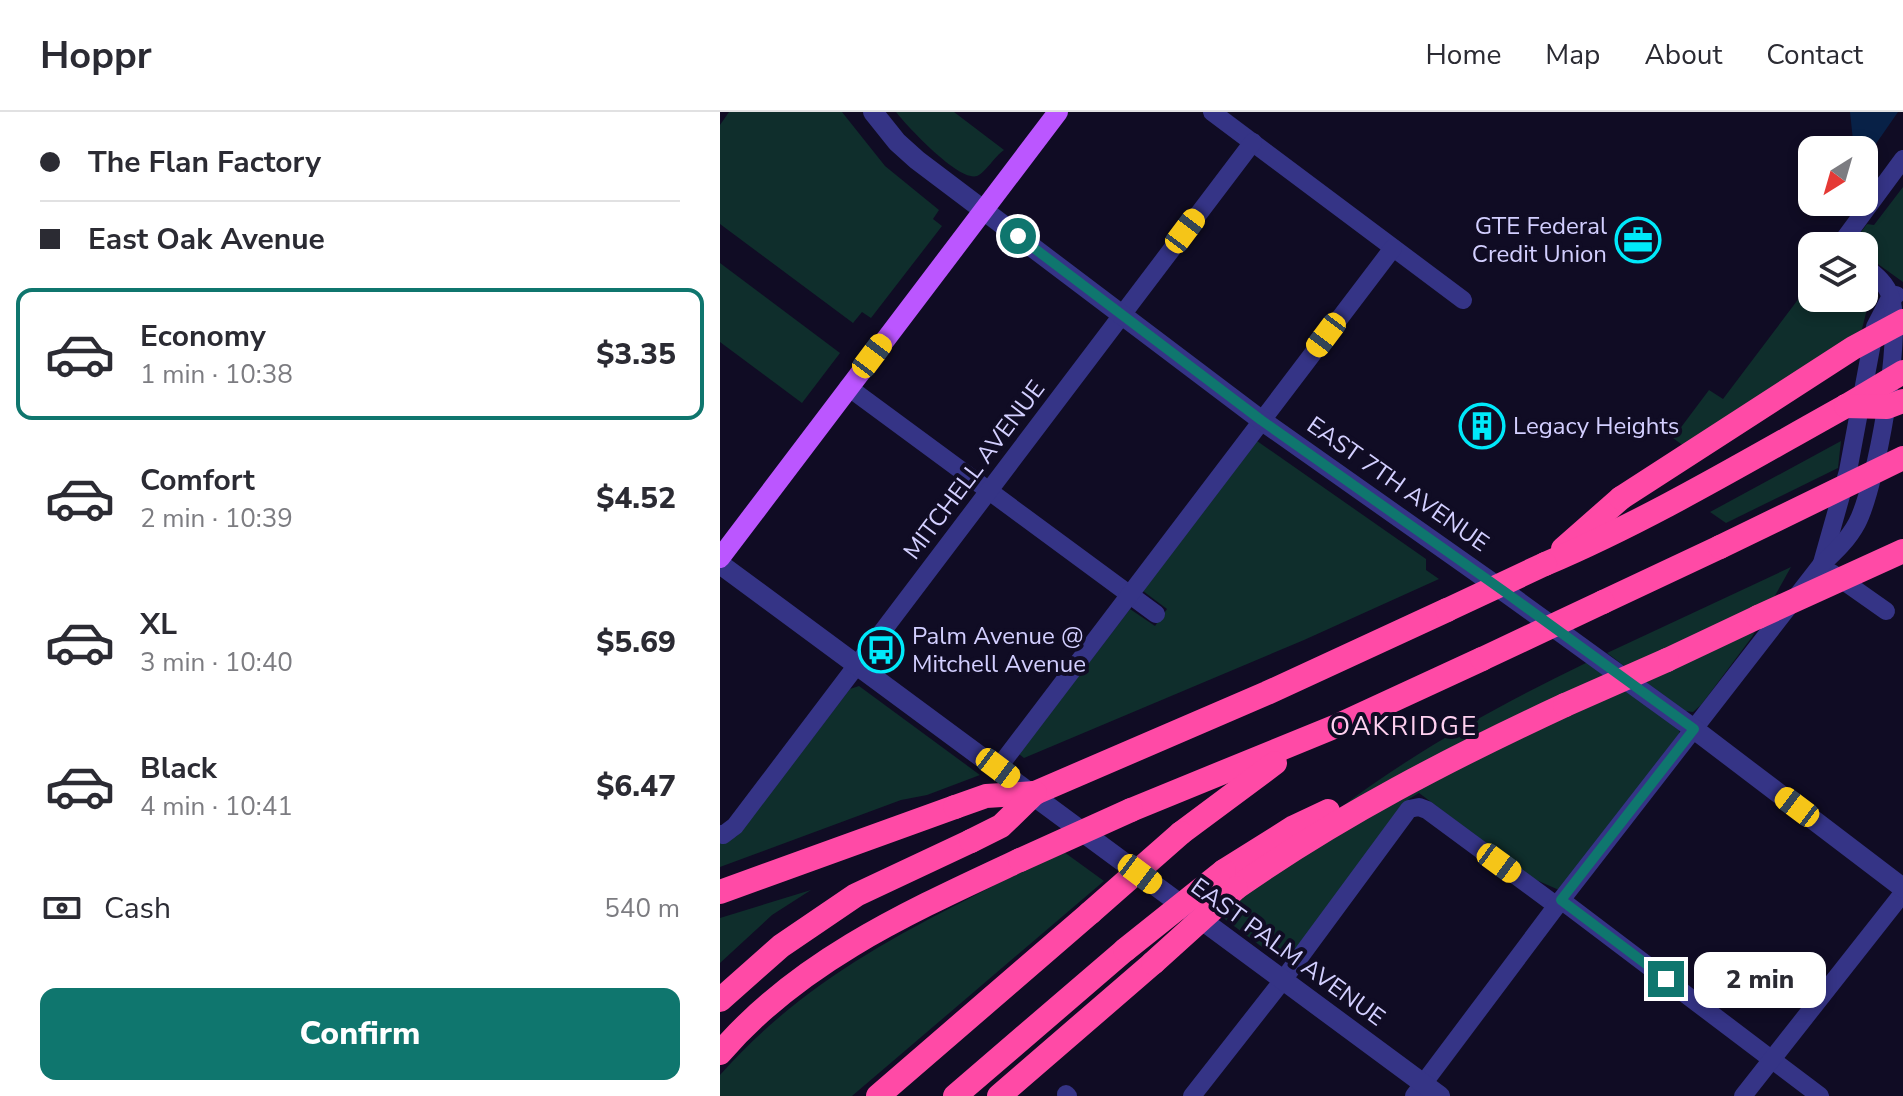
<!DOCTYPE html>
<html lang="en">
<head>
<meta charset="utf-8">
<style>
  body { margin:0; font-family:"Nunito Sans",sans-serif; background:#f7f7f7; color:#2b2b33; height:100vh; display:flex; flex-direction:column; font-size:30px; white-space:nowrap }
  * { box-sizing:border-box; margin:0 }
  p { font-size:26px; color:#7c7c81 }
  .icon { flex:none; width:44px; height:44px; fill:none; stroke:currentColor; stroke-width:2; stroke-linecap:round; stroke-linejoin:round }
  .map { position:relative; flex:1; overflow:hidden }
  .panel { display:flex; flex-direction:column; background:#fff; width:720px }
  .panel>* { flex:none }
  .hud { display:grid; align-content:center; height:176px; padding:0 40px; background:#fff }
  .needle { width:52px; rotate:217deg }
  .tools { position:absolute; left:1078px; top:24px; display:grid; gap:16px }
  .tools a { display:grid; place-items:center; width:80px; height:80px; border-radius:16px; background:#fff; box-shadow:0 4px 12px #0003; font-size:40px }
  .end { position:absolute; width:36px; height:36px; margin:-18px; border:10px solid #0f766e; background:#fff; box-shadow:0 0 0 4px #fff }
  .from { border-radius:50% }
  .bubble { position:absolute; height:56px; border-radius:16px; background:#fff; box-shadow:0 4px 12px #0003; font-size:26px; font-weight:800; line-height:56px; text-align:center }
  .car { position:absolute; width:24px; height:48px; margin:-24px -12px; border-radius:10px; box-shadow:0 0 6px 2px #0007; background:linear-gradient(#f5c518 24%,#345 0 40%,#f5c518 0 76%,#345 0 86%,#f5c518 0) }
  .hud b { display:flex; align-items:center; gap:28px; height:76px; font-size:30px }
  .hud b+b { border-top:2px solid #e1e1e2 }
  .hud i { width:20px; height:20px; background:#2b2b33 }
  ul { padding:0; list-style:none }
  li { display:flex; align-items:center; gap:24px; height:132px; margin:0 16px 12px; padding:0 24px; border:4px solid transparent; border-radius:16px }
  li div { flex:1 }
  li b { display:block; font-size:30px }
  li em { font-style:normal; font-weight:800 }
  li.selected { border-color:#0f766e }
  li>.icon { width:72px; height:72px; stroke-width:1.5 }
  .pay { display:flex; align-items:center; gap:20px; height:88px; padding:0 40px; font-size:30px }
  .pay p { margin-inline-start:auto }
  .cta { display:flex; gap:16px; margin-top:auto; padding:16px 40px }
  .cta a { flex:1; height:92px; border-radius:16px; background:#0f766e; color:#fff; font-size:32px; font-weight:800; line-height:92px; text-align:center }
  header { display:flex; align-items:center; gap:48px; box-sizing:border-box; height:112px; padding:0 40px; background:#fff; border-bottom:2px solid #e1e1e2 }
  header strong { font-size:38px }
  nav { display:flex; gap:44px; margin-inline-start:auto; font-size:28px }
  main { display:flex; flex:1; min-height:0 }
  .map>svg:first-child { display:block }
</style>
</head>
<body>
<header>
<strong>Hoppr</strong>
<nav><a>Home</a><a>Map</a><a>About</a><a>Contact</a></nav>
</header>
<main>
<section class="panel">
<div class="hud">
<b><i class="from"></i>The Flan Factory</b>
<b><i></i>East Oak Avenue</b>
</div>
<ul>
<li class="selected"><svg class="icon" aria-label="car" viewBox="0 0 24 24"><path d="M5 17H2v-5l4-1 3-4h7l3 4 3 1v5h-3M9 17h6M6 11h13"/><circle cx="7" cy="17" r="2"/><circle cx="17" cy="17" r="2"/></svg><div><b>Economy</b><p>1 min · 10:38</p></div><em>$3.35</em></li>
<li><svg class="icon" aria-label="car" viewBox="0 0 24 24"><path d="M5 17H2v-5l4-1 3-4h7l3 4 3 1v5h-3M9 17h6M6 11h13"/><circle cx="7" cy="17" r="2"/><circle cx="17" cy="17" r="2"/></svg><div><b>Comfort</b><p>2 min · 10:39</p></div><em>$4.52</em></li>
<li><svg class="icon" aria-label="car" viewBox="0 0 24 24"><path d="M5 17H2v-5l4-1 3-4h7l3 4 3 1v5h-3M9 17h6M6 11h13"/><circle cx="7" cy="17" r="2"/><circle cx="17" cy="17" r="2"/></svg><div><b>XL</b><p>3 min · 10:40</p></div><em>$5.69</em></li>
<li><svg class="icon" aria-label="car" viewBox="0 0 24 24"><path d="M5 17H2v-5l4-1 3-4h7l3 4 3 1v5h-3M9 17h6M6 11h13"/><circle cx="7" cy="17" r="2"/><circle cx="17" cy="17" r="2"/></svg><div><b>Black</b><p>4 min · 10:41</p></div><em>$6.47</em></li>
</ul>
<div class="pay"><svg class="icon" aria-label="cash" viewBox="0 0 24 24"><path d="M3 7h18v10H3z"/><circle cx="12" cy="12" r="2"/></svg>Cash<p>540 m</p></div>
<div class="cta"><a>Confirm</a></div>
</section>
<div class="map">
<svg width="1183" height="984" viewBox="0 0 1183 984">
  <rect width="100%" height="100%" fill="#100c24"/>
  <g fill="#0f2e2c">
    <path d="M9,0H122L165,54L219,98L213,107L222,114L151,206L142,200L133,211L0,112V13Z"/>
    <path d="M176,0H234L284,38C275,44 265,61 257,64C239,70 187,14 176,0Z"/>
    <path d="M1183,75V170L1144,142V134L1132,132L1147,112L1154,113Z"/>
    <path d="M0,151L120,241L82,291L0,230Z"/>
    <path d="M1092,169V186H1144V172L1148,193L1141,221L965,335L953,326L989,278L1003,287Z"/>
    <path d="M537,329L706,447V458L719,467L584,528L304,646L299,642L410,497L435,514L447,497L423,479Z"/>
    <path d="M1121,329L1118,356L1006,411L990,400Z"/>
    <path d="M1071,455L1032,525L981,593L973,600L965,599L887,541Z"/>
    <path d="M870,549L960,616L959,622L839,778L814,767L699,681L689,687L571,845L558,847L494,799C533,767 572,733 612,702C691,641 781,592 870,549Z"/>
    <path d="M139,574L260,663L207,683L181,688L0,755V729L17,724L130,577Z"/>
    <path d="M344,740L384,769L132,984H0V963C70,884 151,836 244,789C277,772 310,754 344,740Z"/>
    <path d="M91,778L52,803L0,851V806Z"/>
  </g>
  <path fill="#082147" d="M1130,0H1178L1144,49V38H1134Z"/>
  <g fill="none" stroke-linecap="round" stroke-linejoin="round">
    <g stroke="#353486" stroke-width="18">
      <path d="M492,0L743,188"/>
      <path d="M1119,134L1183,47"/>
      <path d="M128,275L436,502"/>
      <path d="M1102,451L1128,359L1155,215L1171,184L1176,183"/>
      <path d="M1112,461L1166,499"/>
      <path d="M278,656L673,136"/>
      <path d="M0,722L3,723L15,714L533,30"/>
      <path d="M841,788L1100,984"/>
      <path d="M346,982L348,984"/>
      <path d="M472,984L563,868L689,697L699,695L707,698L837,794"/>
      <path d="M694,984L841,788L1101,453C1115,440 1128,428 1137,411C1156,375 1183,224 1171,186C1167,172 1156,163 1144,154"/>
      <path d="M1023,984L1183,781"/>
    </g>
    <g stroke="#353486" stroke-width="20">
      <path d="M153,0L177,30L197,48L541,308L785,480L974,617L1183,776"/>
      <path d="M0,452L720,984"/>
    </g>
    <path stroke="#bb56ff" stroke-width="20" d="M0,446L338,0"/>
    <g stroke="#ff4aa6" stroke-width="24">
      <path d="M843,437L901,386"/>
      <path d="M825,452C929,408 1027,349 1126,294"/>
      <path d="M883,490L1000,435"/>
      <path d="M947,548L1038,505"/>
      <path d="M315,681L547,581L727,498"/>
      <path d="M411,698L619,613L762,547"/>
      <path d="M461,721L555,651"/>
      <path d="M504,759L574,715L608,699"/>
      <path d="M516,776C620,703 731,646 845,593"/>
      <path d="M0,780L235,695"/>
      <path d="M0,888L61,834L136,783L251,729"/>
      <path d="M0,941C80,848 191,799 300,748"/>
      <path d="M158,984L370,801"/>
      <path d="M235,984L405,838"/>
      <path d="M279,984L433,851"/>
    </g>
    <g stroke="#ff4aa6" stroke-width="24">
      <path d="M1126,294L1183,260"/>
      <path d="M1126,294L1167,295L1183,289"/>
      <path d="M901,386L1133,236L1183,209"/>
      <path d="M1000,435L1183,346"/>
      <path d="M727,498L825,452"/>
      <path d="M1038,505L1183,439"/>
      <path d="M762,547L883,490"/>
      <path d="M845,593L947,548"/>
      <path d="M235,695L266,684L315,681"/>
      <path d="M251,729L281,714L315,681"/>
      <path d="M300,748L411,698"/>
      <path d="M370,801L461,721"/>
      <path d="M405,838L504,759"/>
      <path d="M433,851L516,776"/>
    </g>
  </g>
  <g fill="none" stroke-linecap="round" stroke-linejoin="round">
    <path stroke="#0f766e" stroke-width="10" d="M298,124L541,308L785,480L974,617L841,788L946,867"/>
  </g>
  <defs>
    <g id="office-ring" transform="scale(2.3)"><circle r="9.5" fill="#100c24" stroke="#00e9fa" stroke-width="1.5"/><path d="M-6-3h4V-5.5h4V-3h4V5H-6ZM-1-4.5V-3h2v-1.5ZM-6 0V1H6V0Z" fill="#00e9fa"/></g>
    <g id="building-ring" transform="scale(2.3)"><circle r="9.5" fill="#100c24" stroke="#00e9fa" stroke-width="1.5"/><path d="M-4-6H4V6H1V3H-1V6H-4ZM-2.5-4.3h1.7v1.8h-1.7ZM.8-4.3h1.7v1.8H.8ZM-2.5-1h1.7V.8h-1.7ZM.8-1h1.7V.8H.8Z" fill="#00e9fa"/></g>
    <g id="bus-ring" transform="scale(2.3)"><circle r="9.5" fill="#100c24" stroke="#00e9fa" stroke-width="1.5"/><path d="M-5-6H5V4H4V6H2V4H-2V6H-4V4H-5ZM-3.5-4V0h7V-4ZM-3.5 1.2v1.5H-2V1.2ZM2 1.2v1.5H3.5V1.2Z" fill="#00e9fa"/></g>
  </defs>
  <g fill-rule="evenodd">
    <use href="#office-ring" x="918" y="128"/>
    <use href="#building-ring" x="762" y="314"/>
    <use href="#bus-ring" x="161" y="538"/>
  </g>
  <g text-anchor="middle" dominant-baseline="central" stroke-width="8" stroke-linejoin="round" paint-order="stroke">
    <g font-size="24" fill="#d3cfff" stroke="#100c24" text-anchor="start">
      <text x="887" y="114" text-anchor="end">GTE Federal<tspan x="887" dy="28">Credit Union</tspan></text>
      <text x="793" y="314">Legacy Heights</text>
      <text x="192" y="524">Palm Avenue @<tspan x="192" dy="28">Mitchell Avenue</tspan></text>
    </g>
    <g font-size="24" fill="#d3cfff" stroke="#100c24">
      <text transform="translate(254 358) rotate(-53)">MITCHELL AVENUE</text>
      <text transform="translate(678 372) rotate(35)">EAST 7TH AVENUE</text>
      <text transform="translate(568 840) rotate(36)">EAST PALM AVENUE</text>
    </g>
    <g font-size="26" letter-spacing="2" fill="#ffd1f0" stroke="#100c24">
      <text x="684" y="614">OAKRIDGE</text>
    </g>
  </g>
</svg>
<div class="tools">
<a><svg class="needle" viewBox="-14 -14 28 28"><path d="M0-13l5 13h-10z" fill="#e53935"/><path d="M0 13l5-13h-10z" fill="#7c7c81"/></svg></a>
<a><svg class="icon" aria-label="layers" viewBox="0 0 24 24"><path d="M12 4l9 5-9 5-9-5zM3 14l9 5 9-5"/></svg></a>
</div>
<i class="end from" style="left:298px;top:124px"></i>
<i class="end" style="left:946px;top:867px"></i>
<div class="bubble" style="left:974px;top:840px;width:132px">2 min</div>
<i class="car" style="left:465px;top:119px;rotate:37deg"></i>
<i class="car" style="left:606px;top:223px;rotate:217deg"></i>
<i class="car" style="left:152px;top:244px;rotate:37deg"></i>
<i class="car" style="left:278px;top:656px;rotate:127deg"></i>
<i class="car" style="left:1077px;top:695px;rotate:307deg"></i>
<i class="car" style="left:779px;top:751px;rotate:126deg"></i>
<i class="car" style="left:420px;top:762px;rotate:127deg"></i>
</div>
</main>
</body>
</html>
